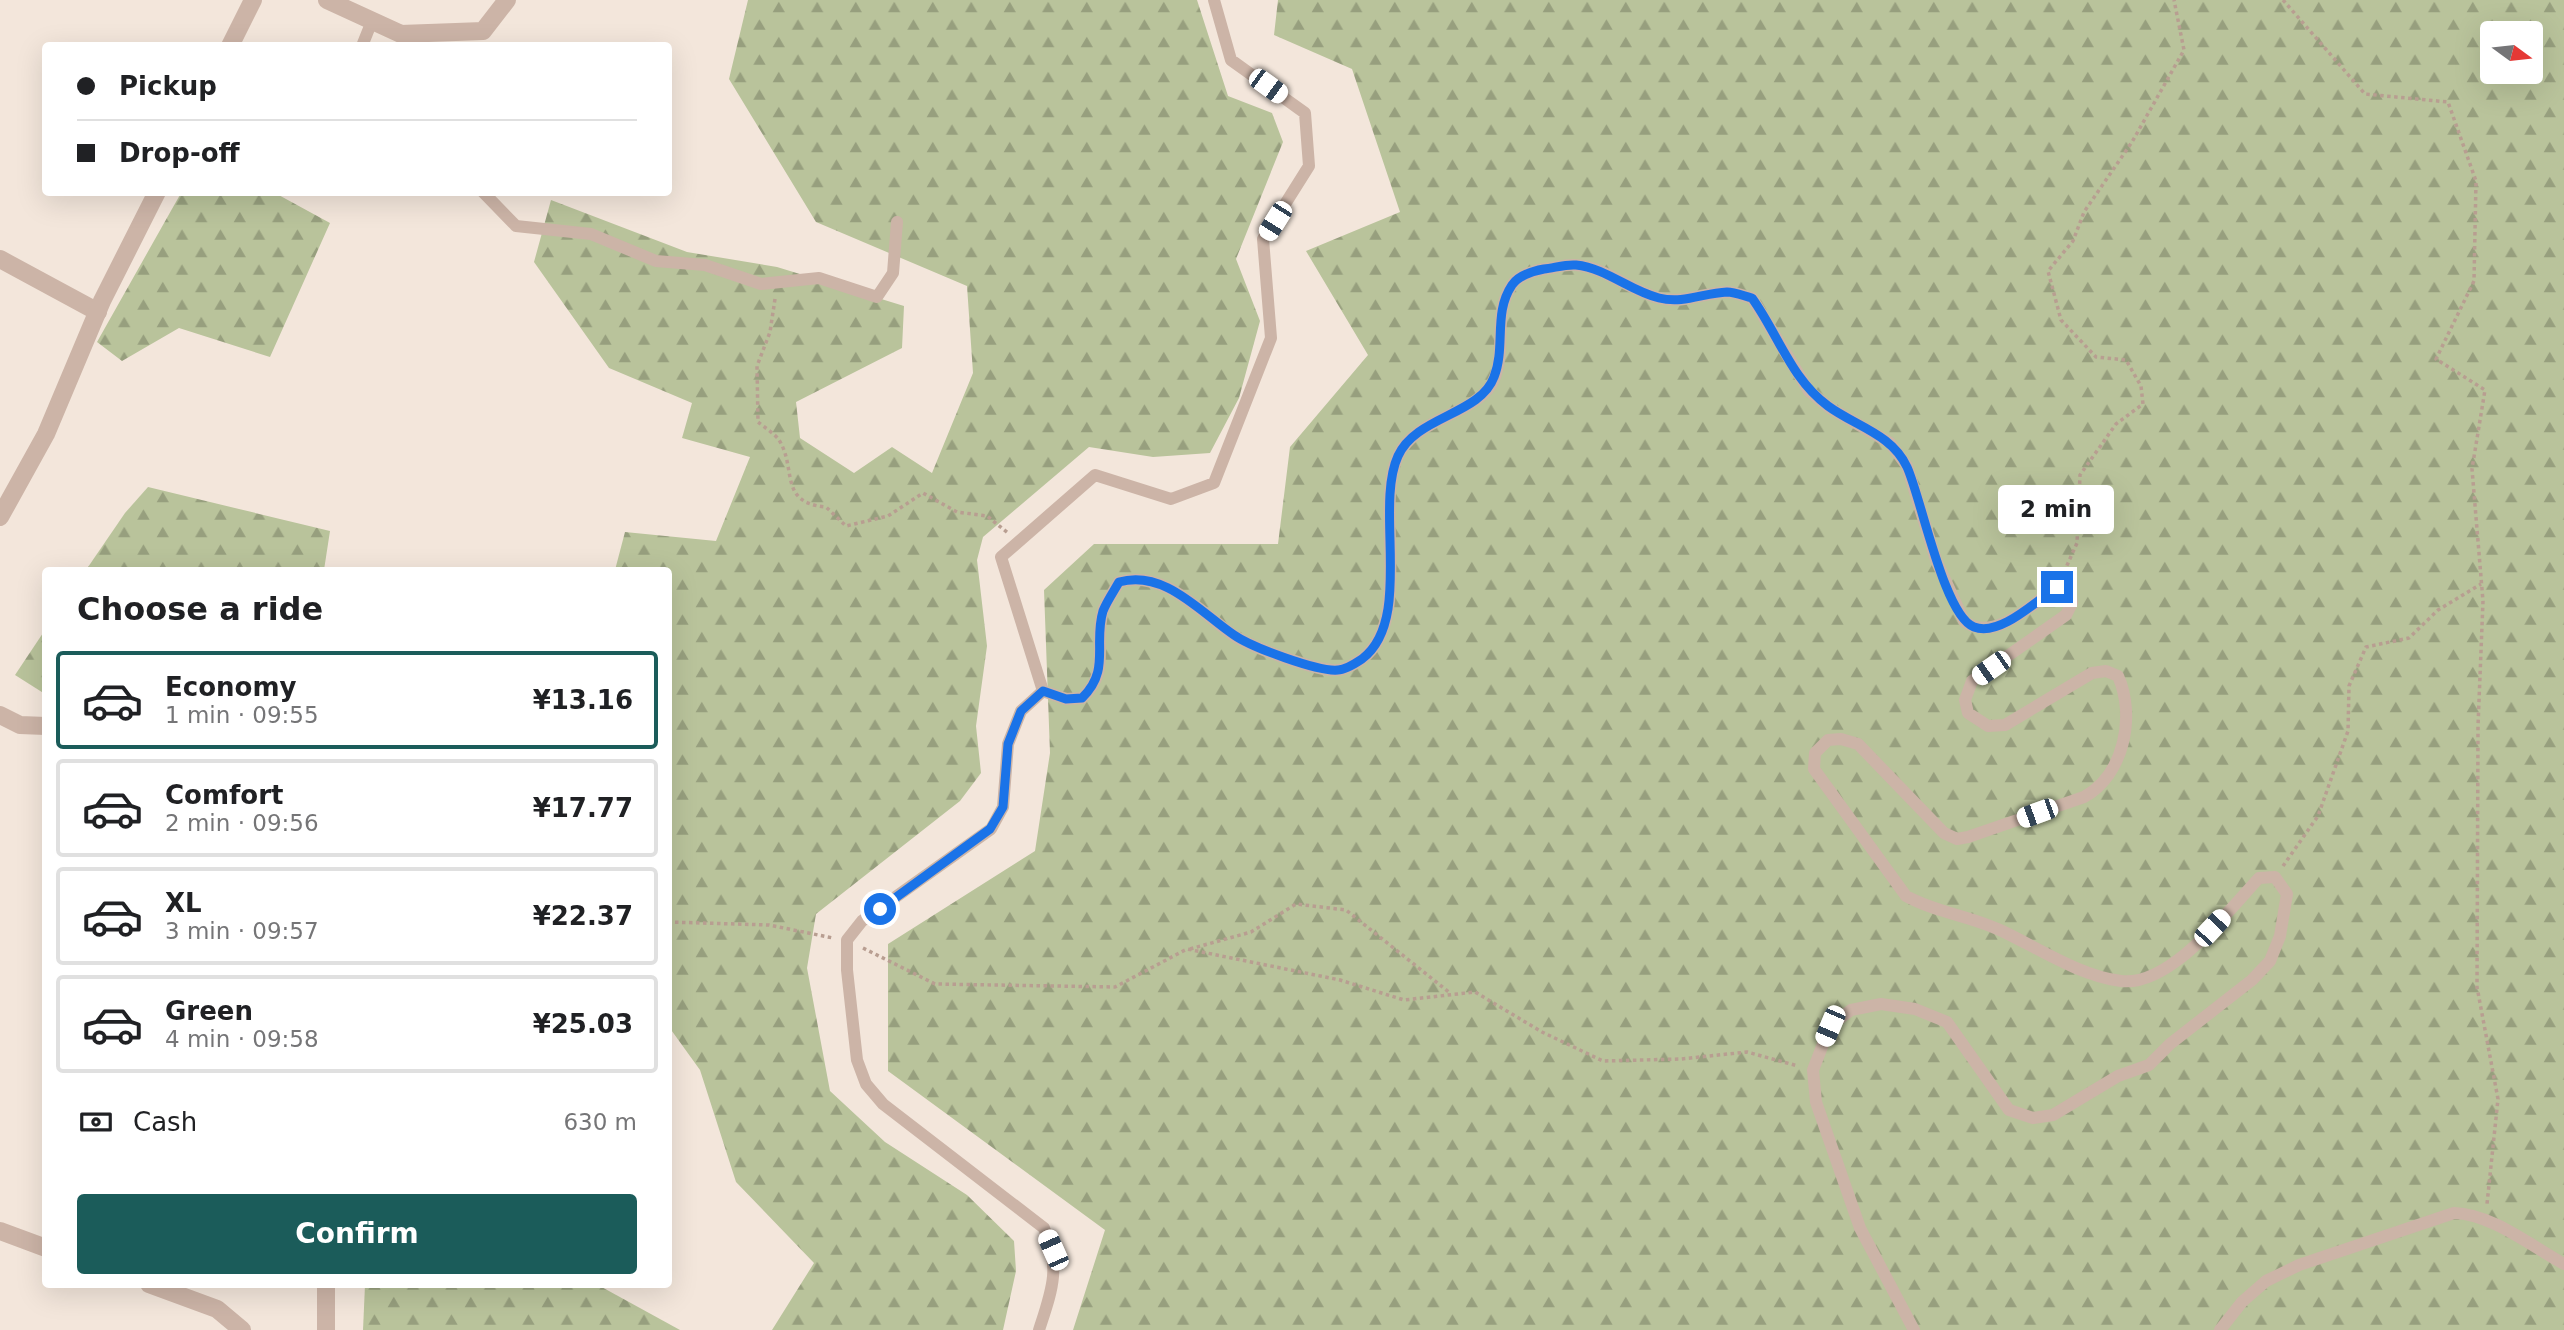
<!DOCTYPE html>
<html lang="en">
<head>
<meta charset="utf-8">
<style>
  body { margin:0; font-family:"DejaVu Sans",sans-serif; background:#f6f6f6; color:#202124; height:100vh; display:flex; flex-direction:column; font-size:26px; white-space:nowrap }
  * { box-sizing:border-box; margin:0 }
  p { font-size:23px; color:#757577 }
  .icon { flex:none; width:38px; height:38px; fill:none; stroke:currentColor; stroke-width:2; stroke-linecap:round; stroke-linejoin:round }
  .map { position:relative; flex:1; overflow:hidden }
  .drawer { position:absolute; left:42px; top:567px; width:630px; height:721px; display:flex; flex-direction:column; background:#fff; border-radius:7px; box-shadow:0 7px 28px #0002 }
  .drawer>* { flex:none }
  .banner { position:absolute; left:42px; top:42px; width:630px; height:154px; border-radius:7px; box-shadow:0 7px 28px #0002; display:grid; align-content:center; height:154px; padding:0 35px; background:#fff }
  .needle { width:46px; rotate:105deg }
  .fabs { position:absolute; left:2480px; top:21px; display:grid; gap:14px }
  .fabs a { display:grid; place-items:center; width:63px; height:63px; border-radius:7px; background:#fff; box-shadow:0 7px 28px #0002; font-size:35px }
  .end { position:absolute; width:32px; height:32px; margin:-16px; border:9px solid #1a73e8; background:#fff; box-shadow:0 0 0 4px #fff }
  .from { border-radius:50% }
  .bubble { position:absolute; height:49px; border-radius:7px; background:#fff; box-shadow:0 7px 28px #0002; font-size:23px; font-weight:600; line-height:49px; text-align:center }
  .car { position:absolute; width:21px; height:42px; margin:-21px -10px; border-radius:9px; box-shadow:0 0 5px 2px #0007; background:linear-gradient(#fff 24%,#345 0 40%,#fff 0 76%,#345 0 86%,#fff 0) }
  .banner b { display:flex; align-items:center; gap:24px; height:66px; font-size:26px }
  .banner b+b { border-top:2px solid #e0e0e0 }
  .banner i { width:18px; height:18px; background:#202124 }
  ul { padding:0; list-style:none }
  li { display:flex; align-items:center; gap:21px; height:98px; margin:0 14px 10px; padding:0 21px; border:4px solid #e0e0e0; border-radius:7px }
  li div { flex:1 }
  li b { display:block; font-size:26px }
  li em { font-style:normal; font-weight:600 }
  li.active { border-color:#1b5c5a }
  li>.icon { width:63px; height:63px; stroke-width:1.5 }
  h2 { padding:0 35px; font-size:32px; line-height:84px }
  .pay { display:flex; align-items:center; gap:18px; height:77px; padding:0 35px; font-size:26px }
  .pay p { margin-inline-start:auto }
  .cta { display:flex; gap:14px; margin-top:auto; padding:14px 35px }
  .cta a { flex:1; height:80px; border-radius:7px; background:#1b5c5a; color:#fff; font-size:28px; font-weight:600; line-height:80px; text-align:center }
  .map>svg:first-child { display:block }
</style>
</head>
<body>
<div class="map">
<svg width="2564" height="1330" viewBox="0 0 2564 1330">
  <defs>
    <pattern id="forest-firs" width="22" height="20" patternUnits="userSpaceOnUse" patternTransform="scale(1.75)"><rect width="22" height="20" fill="#b9c39b"/><path d="M5 1l3.5 6h-7zM16 11l3.5 6h-7z" fill="#979f7e"/></pattern>
  </defs>
  <rect width="100%" height="100%" fill="#f3e6db"/>
  <g fill="url(#forest-firs)" fill-rule="evenodd">
    <path d="M748,0H1197L1228,96L1272,113L1283,142L1236,259L1260,321L1239,398L1210,453L1153,457L1089,447L983,537L977,560L987,646L976,726L981,773L960,801L816,914L807,968L830,1091L885,1142L967,1195L1014,1241L1016,1271L1003,1330H772L814,1263L736,1182L700,1070L669,1027L668,570H615L625,532L716,541L750,457L682,438L692,403L609,368L534,262L551,200L687,252L777,267L904,306L902,348L796,402L800,438L854,473L892,447L932,473L973,373L967,286L816,222L729,79Z"/>
    <path d="M1278,0H2564V1330H1073L1105,1230L888,1071V944L1035,851L1050,753L1044,590L1094,544H1278L1290,447L1368,355L1306,251L1400,212L1352,69L1274,35ZM2492,33H2530V72H2492Z"/>
    <path d="M181,193H275L330,223L270,357L179,328L122,361L97,342Z"/>
    <path d="M148,487L330,531L324,570H86L125,513Z"/>
    <path d="M45,630V694L15,675Z"/>
    <path d="M365,1285H598L680,1330H363Z"/>
  </g>
  <g fill="none" stroke-linecap="round" stroke-linejoin="round">
    <g stroke="#b89e91" stroke-width="3.5" stroke-dasharray="3.5 3.5" stroke-linecap="butt">
      <path d="M2283,0L2365,94L2448,102L2476,181L2474,281L2436,359L2485,390L2472,469L2483,601L2478,726L2477,987L2498,1099L2487,1204"/>
      <path d="M775,299L770,332L757,366L758,422C764,427 775,434 779,440C797,468 778,503 826,507L846,526L888,516L923,493L957,512L987,516L1008,533"/>
      <path d="M2064,572L2077,543L2080,475L2116,424L2143,404L2141,386L2126,360L2096,357L2061,320L2048,271L2073,241L2084,212L2132,142L2184,50L2174,0"/>
      <path d="M2283,866L2318,816L2348,731L2349,686L2366,647L2409,638L2438,610L2481,584"/>
      <path d="M668,922L769,925L833,938"/>
      <path d="M863,948L935,984L1115,987L1187,949L1340,980L1404,1000L1475,992L1542,1032L1603,1061L1681,1059L1747,1052L1798,1066"/>
      <path d="M1190,949L1251,932L1296,904L1346,910L1450,993"/>
    </g>
    <g stroke="#ccb4a7" stroke-width="12">
      <path d="M1214,0L1231,60L1305,113L1309,166L1263,239L1271,338L1214,483L1171,499L1095,475L1001,557L1043,691L1066,699L1082,698C1112,670 1093,644 1103,611C1107,601 1114,591 1119,582C1164,569 1200,612 1233,635C1251,647 1318,672 1338,670C1345,670 1356,663 1362,659C1414,620 1374,508 1398,456C1416,416 1481,415 1495,377C1506,347 1493,313 1512,285C1518,276 1533,271 1544,269C1554,268 1566,264 1575,265C1606,267 1630,291 1659,298C1683,304 1703,293 1727,292C1734,292 1744,296 1752,298L1809,391L1830,408L1890,443L1907,466L1936,560L1964,621C1994,644 2033,603 2057,587L2070,590L2072,603L2066,615L1972,681L1965,700L1968,713L1988,726L2005,725L2092,673L2106,671L2118,676C2136,716 2124,775 2084,797L1968,837L1957,839L1944,833L1858,744L1841,739L1828,740L1815,753L1814,769L1906,896C1937,913 1971,916 2002,931C2038,948 2080,976 2121,981C2170,987 2228,911 2259,878L2275,877L2287,894L2280,936L2270,961L2252,980L2170,1044L2149,1065L2118,1076L2053,1115L2033,1118L2009,1110L1947,1022L1915,1009L1881,1004L1851,1010L1830,1026L1813,1070L1816,1102L1860,1228L1914,1330"/>
      <path d="M362,46L372,21"/>
      <path d="M483,192L516,226L591,234L656,261L705,265L761,284L819,278L877,297L893,273L897,222"/>
      <path d="M1039,1330C1052,1290 1061,1268 1044,1228L883,1104L866,1084L857,1060L847,970V940L862,921L991,829L1003,807L1008,744L1021,711L1043,691"/>
      <path d="M2220,1330L2242,1302L2266,1281L2299,1265L2454,1213C2492,1214 2531,1246 2564,1264"/>
    </g>
    <g stroke="#ccb4a7" stroke-width="18">
      <path d="M327,0L401,34L483,31L507,0"/>
      <path d="M230,46L253,0"/>
      <path d="M0,259L98,312"/>
      <path d="M0,517L46,434L102,301L157,192"/>
      <path d="M0,715L20,725L46,726"/>
      <path d="M0,1231L46,1248"/>
      <path d="M149,1284L217,1309L242,1330"/>
      <path d="M326,1330V1284"/>
    </g>
  </g>
  <g fill="none" stroke-linecap="round" stroke-linejoin="round">
    <path stroke="#1a73e8" stroke-width="9" d="M880,909L990,829L1003,807L1008,744L1021,711L1043,691L1066,699L1082,698C1111,670 1093,644 1103,611C1107,601 1114,591 1119,582C1164,569 1200,612 1234,635C1251,647 1318,672 1338,670C1345,670 1356,663 1362,659C1414,620 1374,508 1398,456C1416,416 1480,415 1494,377C1506,347 1493,313 1512,285C1518,276 1533,271 1544,269C1554,268 1566,264 1576,265C1606,268 1630,291 1659,298C1684,304 1703,293 1727,292C1735,292 1744,296 1752,298C1778,334 1791,379 1828,406C1855,426 1892,434 1907,467C1921,497 1944,616 1974,627C2000,637 2036,601 2057,587"/>
  </g>
</svg>
<div class="fabs">
<a><svg class="needle" viewBox="-14 -14 28 28"><path d="M0-13l5 13h-10z" fill="#e53935"/><path d="M0 13l5-13h-10z" fill="#757577"/></svg></a>
</div>
<i class="end from" style="left:880px;top:909px"></i>
<i class="end" style="left:2057px;top:587px"></i>
<div class="bubble" style="left:1998px;top:485px;width:116px">2 min</div>
<i class="car" style="left:1268px;top:86px;rotate:126deg"></i>
<i class="car" style="left:1275px;top:221px;rotate:212deg"></i>
<i class="car" style="left:1991px;top:668px;rotate:235deg"></i>
<i class="car" style="left:2037px;top:813px;rotate:250deg"></i>
<i class="car" style="left:2212px;top:928px;rotate:43deg"></i>
<i class="car" style="left:1830px;top:1026px;rotate:203deg"></i>
<i class="car" style="left:1053px;top:1250px;rotate:336deg"></i>
<div class="banner">
<b><i class="from"></i>Pickup</b>
<b><i></i>Drop-off</b>
</div>
<section class="drawer">
<h2>Choose a ride</h2>
<ul>
<li class="active"><svg class="icon" aria-label="car" viewBox="0 0 24 24"><path d="M5 17H2v-5l4-1 3-4h7l3 4 3 1v5h-3M9 17h6M6 11h13"/><circle cx="7" cy="17" r="2"/><circle cx="17" cy="17" r="2"/></svg><div><b>Economy</b><p>1 min · 09:55</p></div><em>¥13.16</em></li>
<li><svg class="icon" aria-label="car" viewBox="0 0 24 24"><path d="M5 17H2v-5l4-1 3-4h7l3 4 3 1v5h-3M9 17h6M6 11h13"/><circle cx="7" cy="17" r="2"/><circle cx="17" cy="17" r="2"/></svg><div><b>Comfort</b><p>2 min · 09:56</p></div><em>¥17.77</em></li>
<li><svg class="icon" aria-label="car" viewBox="0 0 24 24"><path d="M5 17H2v-5l4-1 3-4h7l3 4 3 1v5h-3M9 17h6M6 11h13"/><circle cx="7" cy="17" r="2"/><circle cx="17" cy="17" r="2"/></svg><div><b>XL</b><p>3 min · 09:57</p></div><em>¥22.37</em></li>
<li><svg class="icon" aria-label="car" viewBox="0 0 24 24"><path d="M5 17H2v-5l4-1 3-4h7l3 4 3 1v5h-3M9 17h6M6 11h13"/><circle cx="7" cy="17" r="2"/><circle cx="17" cy="17" r="2"/></svg><div><b>Green</b><p>4 min · 09:58</p></div><em>¥25.03</em></li>
</ul>
<div class="pay"><svg class="icon" aria-label="cash" viewBox="0 0 24 24"><path d="M3 7h18v10H3z"/><circle cx="12" cy="12" r="2"/></svg>Cash<p>630 m</p></div>
<div class="cta"><a>Confirm</a></div>
</section>
</div>
</body>
</html>
